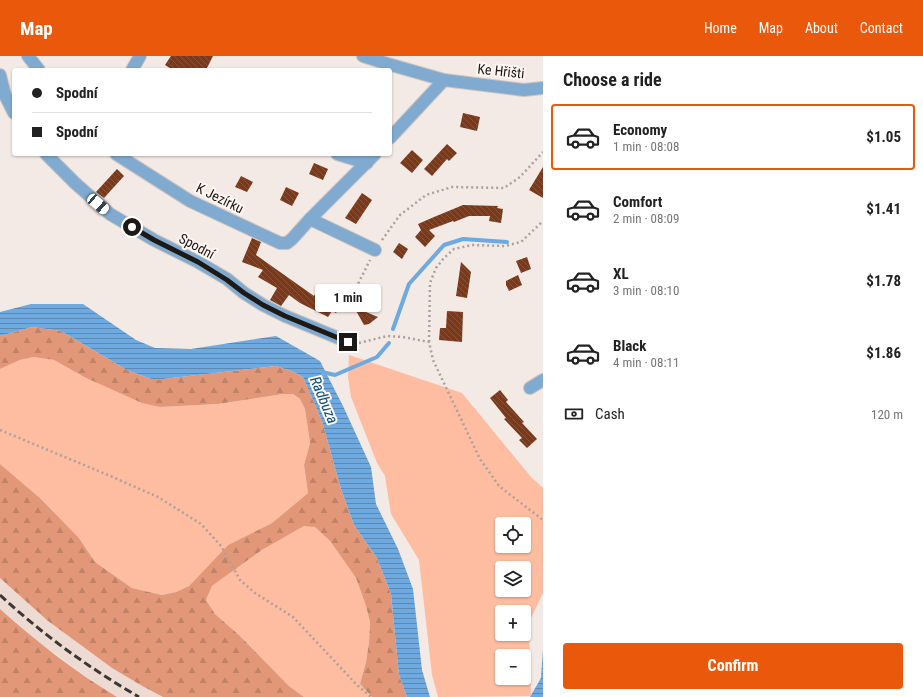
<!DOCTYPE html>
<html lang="en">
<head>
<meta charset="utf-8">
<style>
  body { margin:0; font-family:"Roboto Condensed",sans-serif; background:#f6f6f6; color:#222; height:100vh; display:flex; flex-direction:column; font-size:15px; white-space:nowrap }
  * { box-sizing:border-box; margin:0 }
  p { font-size:13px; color:#767676 }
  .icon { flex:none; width:22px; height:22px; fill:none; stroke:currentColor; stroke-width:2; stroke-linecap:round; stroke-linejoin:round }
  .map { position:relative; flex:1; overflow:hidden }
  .drawer { display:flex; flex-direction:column; background:#fff; width:380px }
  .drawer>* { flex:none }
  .guide { position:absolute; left:12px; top:12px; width:380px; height:88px; border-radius:4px; box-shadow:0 1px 3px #0004; display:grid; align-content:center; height:88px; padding:0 20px; background:#fff }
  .tools { position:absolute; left:495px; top:461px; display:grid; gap:8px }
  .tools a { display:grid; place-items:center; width:36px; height:36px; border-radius:4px; background:#fff; box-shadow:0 1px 3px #0004; font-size:20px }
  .end { position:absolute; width:18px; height:18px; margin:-9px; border:5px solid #1c1917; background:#fff; box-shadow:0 0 0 2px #fff }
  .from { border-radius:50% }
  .bubble { position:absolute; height:28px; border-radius:4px; background:#fff; box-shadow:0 1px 3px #0004; font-size:13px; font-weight:700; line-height:28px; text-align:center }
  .car { position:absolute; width:12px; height:24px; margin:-12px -6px; border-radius:5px; box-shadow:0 0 3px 1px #0007; background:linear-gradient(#fff 24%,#345 0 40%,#fff 0 76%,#345 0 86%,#fff 0) }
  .guide b { display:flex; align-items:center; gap:14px; height:38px; font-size:15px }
  .guide b+b { border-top:1px solid #e0e0e0 }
  .guide i { width:10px; height:10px; background:#222 }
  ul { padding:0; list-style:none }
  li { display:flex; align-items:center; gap:12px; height:66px; margin:0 8px 6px; padding:0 12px; border:2px solid transparent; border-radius:4px }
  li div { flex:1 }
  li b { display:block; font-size:15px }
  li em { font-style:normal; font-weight:700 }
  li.on { border-color:#ea580c }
  li>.icon { width:36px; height:36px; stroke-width:1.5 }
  h2 { padding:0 20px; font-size:18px; line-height:48px }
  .pay { display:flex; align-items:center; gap:10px; height:44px; padding:0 20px; font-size:15px }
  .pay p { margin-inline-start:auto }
  .primary-button { display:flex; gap:8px; margin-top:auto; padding:8px 20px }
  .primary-button a { flex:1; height:46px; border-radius:4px; background:#ea580c; color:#fff; font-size:16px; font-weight:700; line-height:46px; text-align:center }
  header { display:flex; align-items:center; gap:24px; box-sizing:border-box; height:56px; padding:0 20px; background:#ea580c; color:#fff }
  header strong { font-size:19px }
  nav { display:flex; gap:22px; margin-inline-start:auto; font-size:14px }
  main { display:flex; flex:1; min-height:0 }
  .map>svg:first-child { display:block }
</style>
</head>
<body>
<header>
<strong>Map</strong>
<nav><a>Home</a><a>Map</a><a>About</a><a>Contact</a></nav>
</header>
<main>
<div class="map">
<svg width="543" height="641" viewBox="0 0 543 641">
  <defs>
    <pattern id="forest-firs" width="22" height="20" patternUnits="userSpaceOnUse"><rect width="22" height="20" fill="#e29878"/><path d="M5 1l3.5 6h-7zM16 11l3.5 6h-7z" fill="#c18267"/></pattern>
    <pattern id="water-rules" width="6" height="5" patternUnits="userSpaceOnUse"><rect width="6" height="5" fill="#6ea9df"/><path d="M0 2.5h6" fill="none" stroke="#5a89b4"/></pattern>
    <pattern id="building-back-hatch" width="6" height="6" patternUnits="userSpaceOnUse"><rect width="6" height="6" fill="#7a391a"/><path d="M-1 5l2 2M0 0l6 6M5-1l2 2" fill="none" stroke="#87533a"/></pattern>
  </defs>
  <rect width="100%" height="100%" fill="#f3e9e5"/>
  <path fill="#eddbd3" d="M0,522L48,565L112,612L144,631L163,641H117L100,631L34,582L0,553Z"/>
  <g fill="#febda1" fill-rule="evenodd">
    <path d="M349,299L462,337L531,421L543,432V537L529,566L531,640L438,641L432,619L419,504L391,458L385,420L377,407L351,341L348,321ZM502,468H524V490H502ZM502,512H524V534H502ZM502,556H524V578H502ZM502,600H524V622H502Z"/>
    <path d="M33,301L54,304L84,321L160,351L218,348L283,338H293L300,343L305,353L310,387L304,409L308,437L272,467L228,489L189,530L176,536L162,539L132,532L95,506L79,482L40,442L0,408V313L20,304Z"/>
    <path d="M304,470H315L330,485L356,522L366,550L370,566L369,586L366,606L360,628L372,641H304L289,630L239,579L215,558L206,544L212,530L262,494Z"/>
  </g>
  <g fill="url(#forest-firs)">
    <path d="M32,271L61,275L127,314L154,324L276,310L294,316L303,321L322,365L341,433L354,469L377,502L391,538L399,619L407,641H372L360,628L366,606L369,586L370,566L366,550L356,522L330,485L315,471L304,470L262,494L212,530L206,544L215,558L239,579L289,630L304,641H163L144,631L112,612L48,565L0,522V408L40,442L79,482L95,506L132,532L162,539L176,536L189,530L228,489L272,467L308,437L304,409L310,387L305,353L300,343L293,338H283L218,348L160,351L142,347L84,321L54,304L33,301L20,304L0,313V280Z"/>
    <path d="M0,553C36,585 75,616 117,641H0Z"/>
  </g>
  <g fill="url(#water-rules)">
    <path d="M31,248H83L136,284L155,292L191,293L276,280L320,305L343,350L371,411L376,448L398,493L413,533L422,614L430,641H407L399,619L391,538L377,502L354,469L341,433L322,365L303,321L294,316L276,310L154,324L127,314L61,275L32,271L0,280V256Z"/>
    <path d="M543,593V641H530L541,622Z"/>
  </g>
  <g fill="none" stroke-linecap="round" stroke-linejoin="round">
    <g stroke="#6ea9df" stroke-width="4">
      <path d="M393,273L409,228L444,189L463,183L507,186"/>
      <path d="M322,316L335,319L377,301L389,287"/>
    </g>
  </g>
  <g fill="url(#building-back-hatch)">
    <path d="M171,0H213L206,14H173L165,9Z"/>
    <path d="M463,57L480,61L477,75L460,71Z"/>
    <path d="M447,88L457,97L449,105L447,103L432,120L424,113Z"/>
    <path d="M412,94L423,104L412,117L400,107Z"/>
    <path d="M314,107L328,113L323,124L309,118Z"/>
    <path d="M543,111V142L529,134Z"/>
    <path d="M117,113L124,120L104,142L96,136Z"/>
    <path d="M241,120L253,126L247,136L235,131Z"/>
    <path d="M286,131L299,137L292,150L280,144Z"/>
    <path d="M362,137L372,144L356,168L345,162Z"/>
    <path d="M463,149L498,150L497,152L503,153L501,167L489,165L490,160H469L454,166L453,165L429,174L435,180L425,191L415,181L421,174L418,168L434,161Z"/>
    <path d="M252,182L261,186L256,199L314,240L317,234L342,246L336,257L332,255L328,261L300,247L289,239L281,250L270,244L277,232L258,221L263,214L242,206Z"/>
    <path d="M399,187L408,193L402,203L393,196Z"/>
    <path d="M527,201L531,213L521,217L516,205Z"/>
    <path d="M461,206L471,216L467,242L456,240Z"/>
    <path d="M518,219L522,229L509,235L506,229V225Z"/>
    <path d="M354,251L378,261L369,268L364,269Z"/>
    <path d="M447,255L463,256L462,286L439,284L440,272H446Z"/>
    <path d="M500,334L508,344L506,346L524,366L522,367L537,383L527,392L519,384L522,382L504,363L506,362L490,342Z"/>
  </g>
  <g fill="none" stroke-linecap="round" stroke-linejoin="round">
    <g stroke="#ccc4c0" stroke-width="14">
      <g id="minor">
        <path d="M28,0L39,14"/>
        <path d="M363,0L388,8L444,24L524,34L543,32"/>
        <path d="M132,14L140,0"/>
        <path d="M0,19L5,39L14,57"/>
        <path d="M390,82L444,24"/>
        <path d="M46,98L75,127L110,158L154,184L198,206L227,223L244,237L263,249L285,260L348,286"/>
        <path d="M116,98L190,145L280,187H287L292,183L310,163L375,98"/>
        <path d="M337,98L367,107"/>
        <path d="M310,163L375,194"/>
        <path d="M530,332L543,324"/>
      </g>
    </g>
    <g stroke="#a9a19e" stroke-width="2.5" stroke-dasharray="2 3" stroke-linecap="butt">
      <path d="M382,184L400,159L426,139L452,131L504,132L520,121L543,96"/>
      <path d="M356,232L370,204"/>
      <path d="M429,286L430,227L436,212L444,202L454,193L472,189L505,190L521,186L543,165"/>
      <path d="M359,287L387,280L403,281L429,286L433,304L480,403L499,430L543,464"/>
      <path d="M0,374L108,419L158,441L201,468L221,490L240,524L255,537L293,561L357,629L371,641"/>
    </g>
    <use href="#minor" stroke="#81aad0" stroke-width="12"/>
    <path stroke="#3b3735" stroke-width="3" stroke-dasharray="8 4" stroke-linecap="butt" d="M0,539C42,578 89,612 139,641"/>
  </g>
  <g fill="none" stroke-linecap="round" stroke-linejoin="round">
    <path stroke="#1c1917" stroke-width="5" d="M132,171L154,184L198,206L227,224L244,237L263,249L285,260L348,286"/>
  </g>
  <g text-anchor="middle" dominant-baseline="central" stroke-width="4" stroke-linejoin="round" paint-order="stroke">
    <g font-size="14" fill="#1c1917" stroke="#fff7f3">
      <text transform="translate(501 15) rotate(6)">Ke Hřišti</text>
      <text transform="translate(220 142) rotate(26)">K Jezírku</text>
      <text transform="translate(197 190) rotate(28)">Spodní</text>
    </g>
    <g font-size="15" font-style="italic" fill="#0b4f81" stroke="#fff7f3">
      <text transform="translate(324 344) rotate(67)">Radbuza</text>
    </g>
  </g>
</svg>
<div class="tools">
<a><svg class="icon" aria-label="locate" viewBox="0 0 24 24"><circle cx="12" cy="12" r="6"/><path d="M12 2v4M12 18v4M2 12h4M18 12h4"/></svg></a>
<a><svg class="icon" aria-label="layers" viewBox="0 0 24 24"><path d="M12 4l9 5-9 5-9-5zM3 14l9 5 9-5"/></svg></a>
<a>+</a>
<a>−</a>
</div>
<i class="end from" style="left:132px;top:171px"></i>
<i class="end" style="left:348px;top:286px"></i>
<div class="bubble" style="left:315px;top:228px;width:66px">1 min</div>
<i class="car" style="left:98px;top:148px;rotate:131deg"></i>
<div class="guide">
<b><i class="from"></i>Spodní</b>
<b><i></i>Spodní</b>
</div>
</div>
<section class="drawer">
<h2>Choose a ride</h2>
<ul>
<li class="on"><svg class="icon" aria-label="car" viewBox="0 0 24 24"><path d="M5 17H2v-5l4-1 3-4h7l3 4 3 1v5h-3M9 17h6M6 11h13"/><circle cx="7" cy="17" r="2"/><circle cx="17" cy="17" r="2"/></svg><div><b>Economy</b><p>1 min · 08:08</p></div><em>$1.05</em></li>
<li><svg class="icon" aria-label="car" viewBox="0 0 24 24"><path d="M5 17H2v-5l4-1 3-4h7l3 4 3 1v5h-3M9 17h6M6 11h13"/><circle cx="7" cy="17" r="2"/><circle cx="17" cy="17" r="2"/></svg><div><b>Comfort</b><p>2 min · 08:09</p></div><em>$1.41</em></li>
<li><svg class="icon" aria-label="car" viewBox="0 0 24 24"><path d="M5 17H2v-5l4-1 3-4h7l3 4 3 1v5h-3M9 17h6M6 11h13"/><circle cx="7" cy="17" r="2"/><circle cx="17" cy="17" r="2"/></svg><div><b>XL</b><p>3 min · 08:10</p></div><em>$1.78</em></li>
<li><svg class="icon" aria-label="car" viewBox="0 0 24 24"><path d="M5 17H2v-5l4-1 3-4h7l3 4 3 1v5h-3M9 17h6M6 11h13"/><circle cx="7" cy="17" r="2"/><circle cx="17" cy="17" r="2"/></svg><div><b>Black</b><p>4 min · 08:11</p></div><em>$1.86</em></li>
</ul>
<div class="pay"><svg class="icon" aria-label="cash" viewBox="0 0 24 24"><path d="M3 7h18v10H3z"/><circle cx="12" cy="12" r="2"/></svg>Cash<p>120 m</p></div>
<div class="primary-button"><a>Confirm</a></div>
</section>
</main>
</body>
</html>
